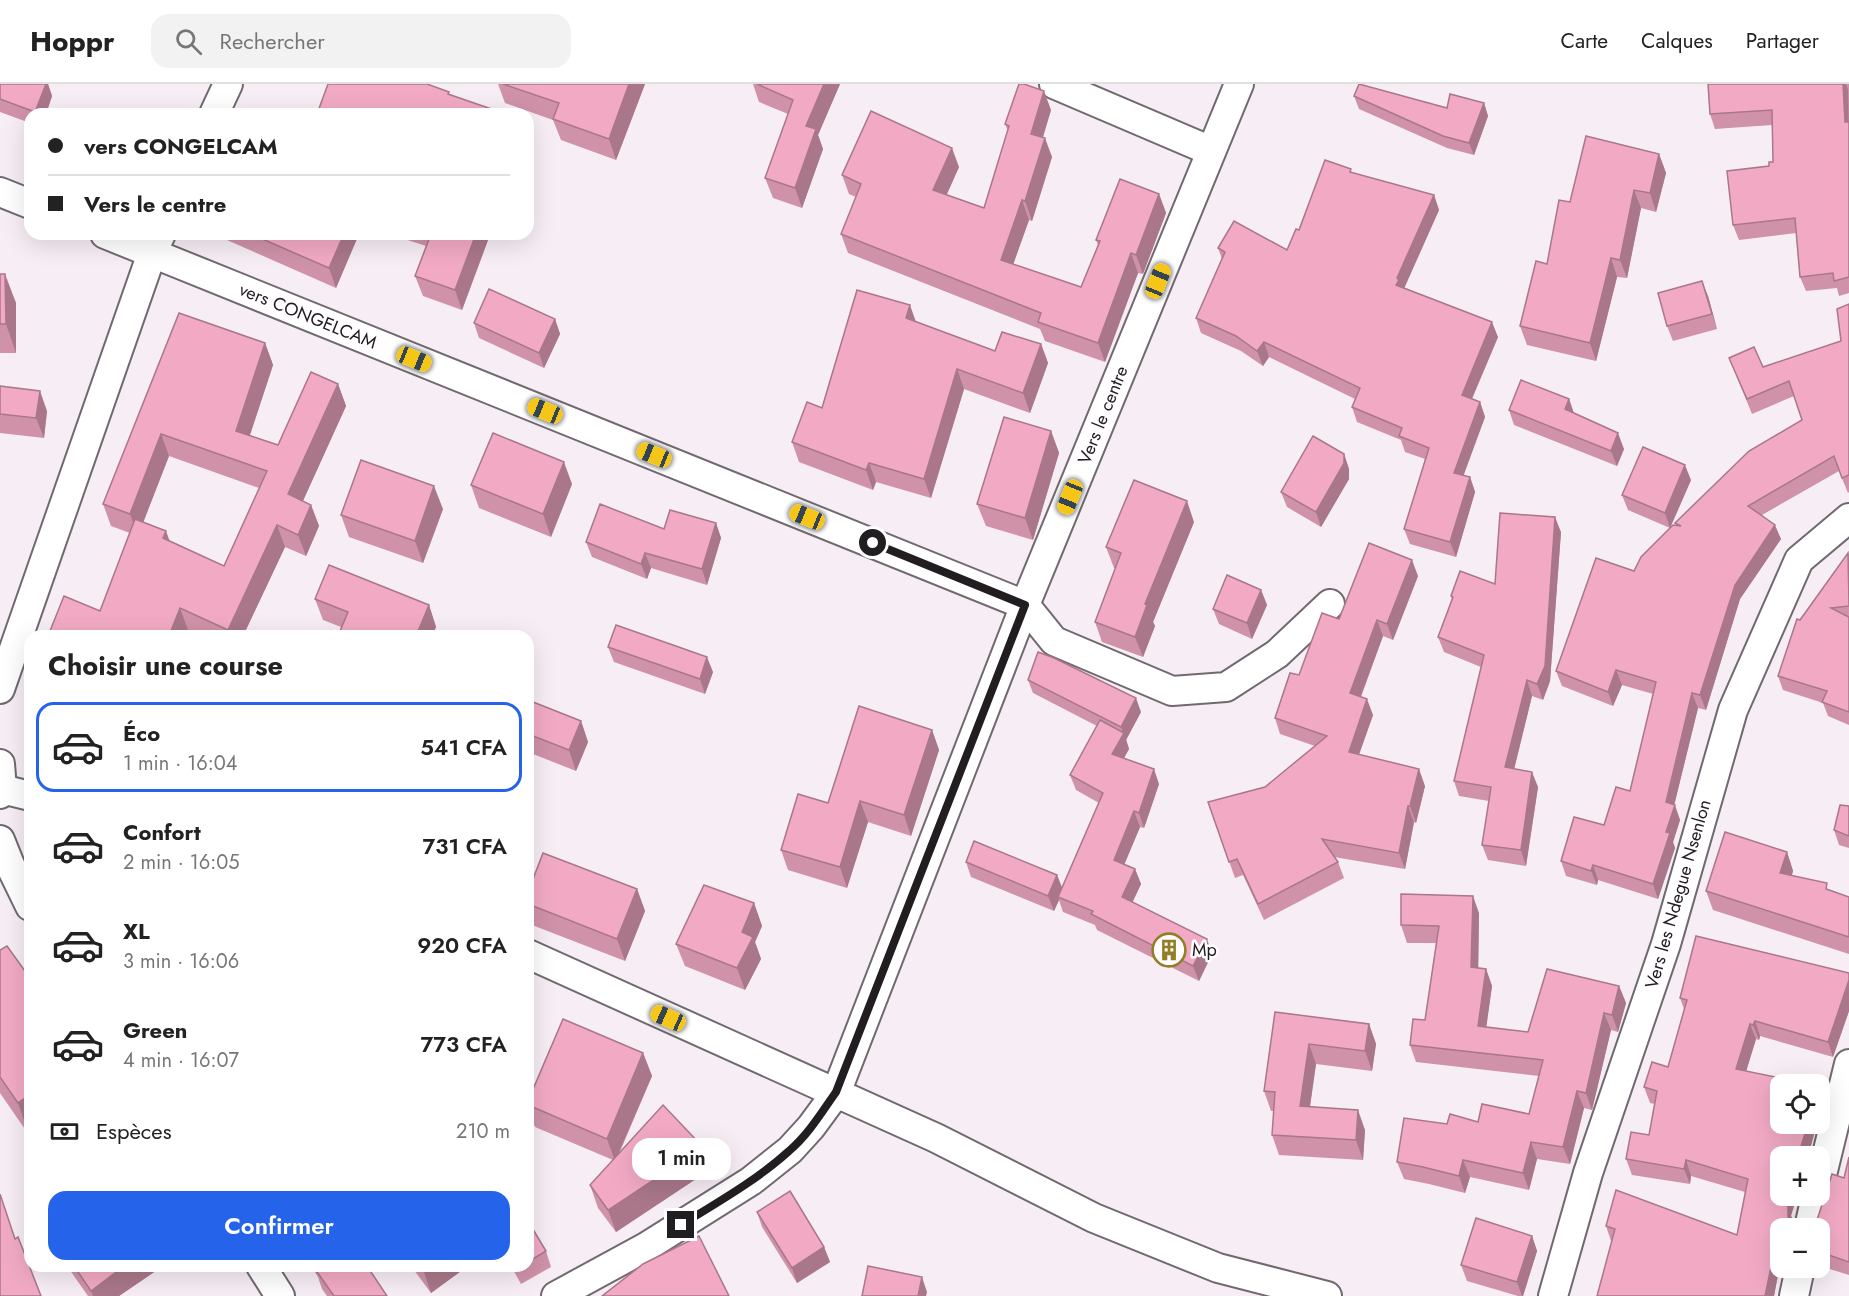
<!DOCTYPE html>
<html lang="fr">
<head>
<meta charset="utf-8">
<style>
  body { margin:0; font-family:Jost,sans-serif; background:#f2f2f2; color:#222; height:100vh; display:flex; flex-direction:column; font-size:22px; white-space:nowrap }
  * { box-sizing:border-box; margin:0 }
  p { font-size:20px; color:#767676 }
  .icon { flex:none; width:33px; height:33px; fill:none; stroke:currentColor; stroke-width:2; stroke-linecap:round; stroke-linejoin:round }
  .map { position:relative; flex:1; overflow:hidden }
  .drawer { position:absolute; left:24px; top:546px; width:510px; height:642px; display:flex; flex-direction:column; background:#fff; border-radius:18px; box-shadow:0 6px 24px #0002 }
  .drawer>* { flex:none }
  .hud { position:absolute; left:24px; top:24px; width:510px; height:132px; border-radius:18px; box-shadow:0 6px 24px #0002; display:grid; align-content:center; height:132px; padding:0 24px; background:#fff }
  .buttons { position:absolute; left:1770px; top:990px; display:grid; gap:12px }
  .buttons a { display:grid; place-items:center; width:60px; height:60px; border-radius:12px; background:#fff; box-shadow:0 6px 24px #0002; font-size:30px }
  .end { position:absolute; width:27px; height:27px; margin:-14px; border:8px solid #211d20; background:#fff; box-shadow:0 0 0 3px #fff }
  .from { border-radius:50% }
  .bubble { position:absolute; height:42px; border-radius:18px; background:#fff; box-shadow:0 6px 24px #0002; font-size:20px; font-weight:600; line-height:42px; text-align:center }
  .car { position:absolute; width:18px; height:36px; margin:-18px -9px; border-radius:8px; box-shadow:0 0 4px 2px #0007; background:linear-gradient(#f5c518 24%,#345 0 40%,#f5c518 0 76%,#345 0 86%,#f5c518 0) }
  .hud b { display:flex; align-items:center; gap:21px; height:57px; font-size:22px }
  .hud b+b { border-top:2px solid #e0e0e0 }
  .hud i { width:15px; height:15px; background:#222 }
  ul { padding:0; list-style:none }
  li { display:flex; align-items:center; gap:18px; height:90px; margin:0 12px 9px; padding:0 12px; border:3px solid transparent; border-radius:18px }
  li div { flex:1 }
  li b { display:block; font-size:22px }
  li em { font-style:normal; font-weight:600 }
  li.active { border-color:#2563eb }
  li>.icon { width:54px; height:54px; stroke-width:1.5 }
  h2 { padding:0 24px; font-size:27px; line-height:72px }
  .pay { display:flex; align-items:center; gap:15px; height:66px; padding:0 24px; font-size:22px }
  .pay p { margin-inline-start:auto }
  .primary-button { display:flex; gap:12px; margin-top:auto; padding:12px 24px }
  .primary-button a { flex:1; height:69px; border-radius:18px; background:#2563eb; color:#fff; font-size:24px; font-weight:600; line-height:69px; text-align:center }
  header { display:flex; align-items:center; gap:36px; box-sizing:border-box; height:84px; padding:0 30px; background:#fff; border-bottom:2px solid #e0e0e0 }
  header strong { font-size:28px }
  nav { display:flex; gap:33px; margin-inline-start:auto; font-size:21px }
  .search { width:420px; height:54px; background:#f2f2f2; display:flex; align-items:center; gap:15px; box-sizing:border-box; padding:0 21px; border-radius:18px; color:#767676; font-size:22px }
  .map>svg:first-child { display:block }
</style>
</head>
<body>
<header>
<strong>Hoppr</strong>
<div class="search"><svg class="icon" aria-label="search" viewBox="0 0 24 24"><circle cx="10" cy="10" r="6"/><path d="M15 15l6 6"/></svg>Rechercher</div>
<nav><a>Carte</a><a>Calques</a><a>Partager</a></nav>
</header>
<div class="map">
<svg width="1849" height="1212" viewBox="0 0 1849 1212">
  <rect width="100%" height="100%" fill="#f7edf5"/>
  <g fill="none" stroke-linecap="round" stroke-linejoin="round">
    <g stroke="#716970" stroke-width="32">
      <g id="minor">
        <path d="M1054,0L1211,67"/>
        <path d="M214,30L228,0"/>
        <path d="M0,108L30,120"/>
        <path d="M105,150L152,169L161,150"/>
        <path d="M0,605L152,169L1025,521L1054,557L1172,607L1226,603L1277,570L1330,520"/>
        <path d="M0,680L2,705L0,710"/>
        <path d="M2,705L30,712"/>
        <path d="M0,756L10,781L30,822"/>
        <path d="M528,870L936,1054L1094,1134L1218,1184L1327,1212"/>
        <path d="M1820,1099L1849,980"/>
        <path d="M1809,1144L1816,1112"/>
        <path d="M261,1182L280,1212"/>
        <path d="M556,1212L646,1163L751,1097L790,1066L811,1043L836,1009L1025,521L1239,0"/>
        <path d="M1553,1212L1588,1089L1666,860L1733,626L1799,476L1849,434"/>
        <path d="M1794,1212L1800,1184"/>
      </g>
    </g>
    <use href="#minor" stroke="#fff" stroke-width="28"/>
  </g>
  <g fill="#d092a9" fill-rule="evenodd">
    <path d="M0,0H48L52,12L46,30H30V39L0,28Z"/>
    <path d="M498,0H645L616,76L561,56L553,36L505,19Z"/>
    <path d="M753,0H840L818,51L823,65L802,124L773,114L765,94L788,30L759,18Z"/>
    <path d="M1708,0H1849V209L1839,212L1837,204L1806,207L1800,193L1796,149L1739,156L1733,141L1769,82L1773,78L1772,41L1715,45L1710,30Z"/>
    <path d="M1354,12L1447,24L1484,19L1488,32L1474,71L1447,64L1359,25Z"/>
    <path d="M1051,26L1043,53L1052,73L1032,137L1029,136L1013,180L1081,203L1098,161L1096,156L1159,110L1166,129L1143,190L1138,189L1105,278L1045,257L1040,245L848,169L841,150L856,113L849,110L842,91L959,83L946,111L984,124L1008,47L1005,40Z"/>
    <path d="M1659,70L1666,89L1656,128L1641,124L1627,194L1617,193L1596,277L1527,261L1520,242L1547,180L1570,118Z"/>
    <path d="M1353,89L1434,111L1439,126L1404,204L1498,253L1472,315L1480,318L1485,333L1463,391L1470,393L1475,408L1456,473L1410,460L1404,445L1425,375L1405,368L1401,356L1357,338L1352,323L1355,315L1269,273L1263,282L1241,267L1201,249L1196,234L1222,175L1218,164L1287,166L1299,146Z"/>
    <path d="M219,150H359L336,204L220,153Z"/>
    <path d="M389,150H486L488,156L462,226L423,212L415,192L426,162Z"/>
    <path d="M0,190L16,219V269H0Z"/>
    <path d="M1708,212L1717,245L1673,257L1667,242Z"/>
    <path d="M1849,220V408L1848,409L1839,387L1762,431L1781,455L1740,515L1706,626L1698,624L1674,721L1680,736L1673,758L1675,764L1658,815L1598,796L1597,801L1566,792L1561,777L1604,741L1630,707L1653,610L1622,601L1613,622L1562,602L1556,587L1634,487L1670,444L1628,426L1622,411L1691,396L1670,444L1676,442L1675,439L1802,336L1794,312L1752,330L1729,274L1763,283L1841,257Z"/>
    <path d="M179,229L265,259L273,281L250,351L278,361L338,300L346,322L303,417L311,421L319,442L306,472L285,463L243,552H201L188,546L100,527L130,449L111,442L103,420ZM169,372L259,404L224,482L170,457L143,438Z"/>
    <path d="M555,235L560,250L544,284L479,254L474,239Z"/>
    <path d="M916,238L995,267L1041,260L1048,279L1030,329L964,305L931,414L876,398L873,406L799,378L792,358L822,324Z"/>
    <path d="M0,302L47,327L44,354L0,349Z"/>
    <path d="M1569,315L1574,329L1624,365L1617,382L1514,341L1509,326Z"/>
    <path d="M1051,347L1059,369L1033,456L986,442L977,420Z"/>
    <path d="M1344,370L1349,385V395L1321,443L1287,423L1281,408Z"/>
    <path d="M572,400L551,453L479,424L471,401Z"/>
    <path d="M443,425L423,479L349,453L341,431Z"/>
    <path d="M1194,438L1153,538L1155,542L1143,573L1102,558L1095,538L1115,484H1114L1106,463Z"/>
    <path d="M716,439L721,454L707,501L651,484L647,495L592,473L586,458L664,445Z"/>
    <path d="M1561,448L1550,597L1543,616L1532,612L1514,685L1538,703L1526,782L1488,776L1482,761L1489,717L1459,712L1454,697L1481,583L1444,568L1438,553L1452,516L1451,512L1495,500Z"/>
    <path d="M1849,469V641L1828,632L1823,619L1783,606L1778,592L1800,536Z"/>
    <path d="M1418,492L1393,556L1383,552L1361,613L1373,631L1359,671L1425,702L1416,739L1414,738L1405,785L1334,773L1338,778L1344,794L1264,836L1243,791L1235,794L1208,718L1265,703L1315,662L1280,650L1275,634L1299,591L1339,535Z"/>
    <path d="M1261,506L1267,521L1252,555L1219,540L1213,525Z"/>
    <path d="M315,515L429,521L436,543L432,552H338L341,543L323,536Z"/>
    <path d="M608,563L713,588L705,610L614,578Z"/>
    <path d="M1028,596L1141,628L1126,656L1129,665L1124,674L1159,700L1144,744L1140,743L1124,780L1135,785L1141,800L1132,818L1212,870L1199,897L1097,846L1095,841L1063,828L1059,816L1054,827L971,793L966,778L1057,791L1062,803L1099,719L1076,706L1070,691L1097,642L1033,609Z"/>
    <path d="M30,598V624L25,611Z"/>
    <path d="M528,616L581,637L588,658L576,687L528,668Z"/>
    <path d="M932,646L939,666L911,752L868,738L847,804L788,786L781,766L828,719Z"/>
    <path d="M1849,722V764L1839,761L1834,746Z"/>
    <path d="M1787,768L1793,787L1792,791L1849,813V870L1713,826L1706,807Z"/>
    <path d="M637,805L645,827L625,877L532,841L528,829V820Z"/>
    <path d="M754,819L762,842L755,858L761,875L745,906L685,882L676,860Z"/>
    <path d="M1479,829L1478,884L1486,885L1492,902L1486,943L1528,948L1619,902L1626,919L1618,948L1611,946L1592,1026L1584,1024L1570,1080L1537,1075L1529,1106L1470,1093L1465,1109L1429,1100L1404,1095L1397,1078L1447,1040L1478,1038L1529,1030L1539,992L1416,978L1410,961L1425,936L1436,859H1407L1401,841Z"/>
    <path d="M0,866L29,1051L0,1009Z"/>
    <path d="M1849,889V927L1833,973L1760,952L1759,956L1756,955L1746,987L1780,1040H1817L1808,1072H1780L1791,1132L1794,1137L1780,1144V1180L1774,1212L1611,1157L1606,1142L1737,1151L1745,1108L1691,1092L1690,1100L1632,1091L1626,1075L1649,1051L1655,1020L1650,1019L1644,1003L1668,983L1684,925L1680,914Z"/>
    <path d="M1275,928L1369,940L1376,960L1372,987L1316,980L1310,1023L1365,1046L1363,1076L1279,1071L1272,1051L1274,1027H1271L1264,1007Z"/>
    <path d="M643,969L652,992L619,1070L711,1085L616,1148L598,1124L590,1101L613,1076L535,1043L528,1025V1017Z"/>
    <path d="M1849,1073V1191L1820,1182V1144H1808L1816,1139L1844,1094Z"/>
    <path d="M757,1128L824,1163L830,1178L797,1199L762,1143Z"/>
    <path d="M528,1137L546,1167L551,1183L521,1200L511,1182H528Z"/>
    <path d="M1532,1152L1537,1167L1523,1212H1518L1467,1197L1461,1181Z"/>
    <path d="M67,1182H163L119,1212H88Z"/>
    <path d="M311,1182H367L387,1212H327L322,1205L318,1193Z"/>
    <path d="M411,1182H468L431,1209Z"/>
  </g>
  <g fill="#a97789">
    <path d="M46,0H48L52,12L46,30H36L35,28Z"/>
    <path d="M629,0H645L616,76L609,55Z"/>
    <path d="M824,0H840L818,51L823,65L802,124L795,104L806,42Z"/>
    <path d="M1843,0H1846L1848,6L1849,49L1845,38Z"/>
    <path d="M1044,7L1051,26L1038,69L1031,50Z"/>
    <path d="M1484,19L1488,32L1474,71L1469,59Z"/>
    <path d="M1045,54L1052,73L1032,137L1025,117Z"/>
    <path d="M952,64L959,83L940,126L933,106Z"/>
    <path d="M1659,70L1666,89L1656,128L1650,109Z"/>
    <path d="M1634,106L1641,124L1627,194L1620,176Z"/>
    <path d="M1159,110L1166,129L1143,190L1136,171Z"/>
    <path d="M1434,111L1439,126L1403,207L1396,201L1397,194Z"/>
    <path d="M1022,116L1029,136L1008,195L1001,176Z"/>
    <path d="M344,150H359L336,204L329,184Z"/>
    <path d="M476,150H486L488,156L462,226L455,206Z"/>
    <path d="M1131,169L1138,189L1105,278L1098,259Z"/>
    <path d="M1611,174L1617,193L1596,277L1590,259Z"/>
    <path d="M5,190L16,219V269L6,240Z"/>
    <path d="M1702,197L1708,212L1717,245L1712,230Z"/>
    <path d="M910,221L917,241L906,234Z"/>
    <path d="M555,235L560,250L544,284L539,269Z"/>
    <path d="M1492,238L1498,253L1467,326L1462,311Z"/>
    <path d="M1264,258L1269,273L1263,282L1257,267Z"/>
    <path d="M265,259L273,281L244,369L236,347Z"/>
    <path d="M1041,260L1048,279L1030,329L1023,309Z"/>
    <path d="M957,285L964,305L931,414L924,395Z"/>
    <path d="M338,300L346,322L296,432L288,410Z"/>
    <path d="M40,307L47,327L44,354L36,334Z"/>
    <path d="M1569,315L1574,330L1565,325Z"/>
    <path d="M1480,318L1485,333L1459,404L1454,389Z"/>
    <path d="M1051,347L1059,369L1033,456L1025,434Z"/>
    <path d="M1618,349L1624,365L1617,382L1611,367Z"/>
    <path d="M161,350L169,372L138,452L130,430Z"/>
    <path d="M1344,370L1349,385V395L1321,443L1316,428Z"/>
    <path d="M564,378L572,400L551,453L543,430Z"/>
    <path d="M869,379L876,398L873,406L866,386Z"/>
    <path d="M1685,381L1691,396L1670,444L1665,429Z"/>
    <path d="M1470,393L1475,408L1456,473L1450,458Z"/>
    <path d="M434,402L443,425L423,479L415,457Z"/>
    <path d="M1187,417L1194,438L1153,538L1155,542L1143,573L1135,553L1145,520Z"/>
    <path d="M311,421L319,442L306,472L298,451Z"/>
    <path d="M1555,433L1561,448L1550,597L1543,616L1537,600Z"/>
    <path d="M716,439L721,454L707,501L702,485Z"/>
    <path d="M277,441L285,463L243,552H230L228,546Z"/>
    <path d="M1775,441L1781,455L1740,515L1706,626L1700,611L1735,501Z"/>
    <path d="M166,447L174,469L163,454Z"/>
    <path d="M645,469L651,484L647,495L641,480Z"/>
    <path d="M1412,476L1418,492L1393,556L1387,540Z"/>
    <path d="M1261,506L1267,521L1252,555L1247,539Z"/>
    <path d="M429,521L436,543L432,552H416Z"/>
    <path d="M180,524L188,546L186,552H169Z"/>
    <path d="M1377,536L1383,552L1356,625L1350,609Z"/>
    <path d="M707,573L713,588L705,610L700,595Z"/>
    <path d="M1616,586L1622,601L1613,622L1608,608Z"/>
    <path d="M1527,596L1532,612L1511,698L1505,683Z"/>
    <path d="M1692,609L1698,624L1673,726L1675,721L1680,736L1673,758L1675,764L1658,815L1653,800L1666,748V718Z"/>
    <path d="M1136,614L1141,628L1126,656L1121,643Z"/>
    <path d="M1367,615L1373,631L1354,684L1349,668Z"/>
    <path d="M581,637L588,658L576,687L569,666Z"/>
    <path d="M932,646L939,666L911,752L904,731Z"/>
    <path d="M1124,649L1129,665L1118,685L1112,670Z"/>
    <path d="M1154,685L1159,700L1144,744L1139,729Z"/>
    <path d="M1419,685L1425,702L1416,739L1410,722Z"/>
    <path d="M1532,688L1538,703L1526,782L1521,766Z"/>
    <path d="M860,717L868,738L847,804L840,783Z"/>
    <path d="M1408,722L1414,738L1405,785L1399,769Z"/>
    <path d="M1134,727L1140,743L1120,791L1114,776Z"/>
    <path d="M1787,768L1793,787L1787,807L1780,789Z"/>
    <path d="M1593,781L1598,796L1597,801L1591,787Z"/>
    <path d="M1135,785L1141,800L1128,828L1122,813Z"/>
    <path d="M1057,791L1063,807L1058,813L1059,816L1054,827L1048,812Z"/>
    <path d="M637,805L645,827L625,877L617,855Z"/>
    <path d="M1473,812L1479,829L1478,900L1471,883Z"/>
    <path d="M754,819L762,842L755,858L761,875L745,906L737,884L742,848Z"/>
    <path d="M1207,855L1212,870L1199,897L1193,882Z"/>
    <path d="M1486,885L1492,902L1484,960L1478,942Z"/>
    <path d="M1849,896V927L1833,973L1828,958Z"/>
    <path d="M1619,902L1626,919L1618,948L1612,931Z"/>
    <path d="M1604,929L1611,946L1592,1026L1586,1009Z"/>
    <path d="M1755,937L1760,952L1759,956L1753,941Z"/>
    <path d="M1369,940L1376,960L1372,987L1365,967Z"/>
    <path d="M1750,940L1756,955L1742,1001L1736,985Z"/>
    <path d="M1309,960L1316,980L1307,1042L1300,1022Z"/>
    <path d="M643,969L652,992L615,1077L607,1055Z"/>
    <path d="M1577,1007L1584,1024L1570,1080L1563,1063Z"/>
    <path d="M30,1010V1051H29L18,1019Z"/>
    <path d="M1358,1026L1365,1046L1363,1076L1356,1056Z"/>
    <path d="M1808,1040H1817L1808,1072H1798Z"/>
    <path d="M1531,1058L1537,1075L1529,1106L1523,1089Z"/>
    <path d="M703,1063L711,1085L616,1148L608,1126Z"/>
    <path d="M1463,1076L1470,1093L1465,1109L1459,1092Z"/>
    <path d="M1686,1076L1691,1092L1690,1100L1684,1085Z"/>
    <path d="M1787,1112H1797L1791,1132L1794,1137L1793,1144L1788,1133L1784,1121Z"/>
    <path d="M1532,1152L1537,1167L1523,1212H1522L1517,1198Z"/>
    <path d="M1777,1154L1780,1163V1180L1774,1212H1765Z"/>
    <path d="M824,1163L830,1178L797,1199L792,1184Z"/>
    <path d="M124,1182H163L119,1212H93L91,1207Z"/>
    <path d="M422,1182H468L431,1209Z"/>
    <path d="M922,1193L927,1208L926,1212H918Z"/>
  </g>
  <g fill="#f2aac4" stroke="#a97789" stroke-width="1.5">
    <path d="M0,0H46L35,28L0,15Z"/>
    <path d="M328,0H427L449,8L448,10L506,30H317Z"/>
    <path d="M503,0H629L609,55L553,35L559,19Z"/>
    <path d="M757,0H824L806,42L816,45L795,104L765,94L793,16Z"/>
    <path d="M1019,0H1024L1044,7L1031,50L1045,54L1025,117L1022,116L1001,176L1081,203L1100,157L1096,156L1120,95L1159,110L1136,171L1131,169L1098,259L1038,238L1041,229L841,150L861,100L842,91L871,27L952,64L933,106L984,124L1009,42L1005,40Z"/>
    <path d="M1359,0L1447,24L1450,10L1484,19L1469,59L1443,52L1354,12Z"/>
    <path d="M1708,0H1843L1845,38H1849V193L1834,197L1833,189L1800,193L1795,134L1733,141L1727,87L1769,82V78H1773L1772,26L1710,30Z"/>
    <path d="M1586,52L1659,70L1650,109L1634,106L1620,176L1611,174L1590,259L1520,242L1536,177L1547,180L1559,116L1570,118Z"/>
    <path d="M1325,76L1351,85L1350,88L1434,111L1397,194L1399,196L1396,201L1492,238L1462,311L1480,318L1454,389L1470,393L1450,458L1404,445L1429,364L1399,352L1402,344L1352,323L1360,304L1264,258L1257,267L1236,252L1196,234L1225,168L1218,164L1234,137L1287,166L1296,145L1299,146Z"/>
    <path d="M251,150H344L329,184Z"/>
    <path d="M431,150H476L455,206L415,192Z"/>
    <path d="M0,190H5L6,240H0Z"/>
    <path d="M1702,197L1712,230L1667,242L1658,209Z"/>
    <path d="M489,205L555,235L539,269L474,239Z"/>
    <path d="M857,206L910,221L906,234L995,267L1002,248L1041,260L1023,309L957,285L924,395L869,379L866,386L792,358L807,318L822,324Z"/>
    <path d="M1849,220V391L1842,394L1834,372L1748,422L1775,441L1735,501L1700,611L1692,609L1666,718L1675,721L1666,748L1670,749L1653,800L1593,781L1591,787L1561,777L1574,733L1604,741L1616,703L1630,707L1656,598L1616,586L1608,608L1556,587L1596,474L1634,487L1641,473L1673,441L1681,442L1675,439L1749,367L1802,336L1789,297L1747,315L1729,274L1754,263L1763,283L1841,257L1837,225Z"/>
    <path d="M179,229L265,259L236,347L278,361L311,288L338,300L288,410L311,421L298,451L277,441L228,546L180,524L169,552H48L64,512L100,527L135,435L166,447L163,454L224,482L267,387L161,350L130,430L103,420Z"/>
    <path d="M1521,296L1569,315L1565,325L1618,349L1611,367L1509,326Z"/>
    <path d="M0,302L40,307L36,334L0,330Z"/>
    <path d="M1004,333L1051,347L1025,434L977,420Z"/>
    <path d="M493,349L564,378L543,430L471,401Z"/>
    <path d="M1313,352L1344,370V379L1316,428L1281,408Z"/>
    <path d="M1643,363L1685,381L1665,429L1622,411Z"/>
    <path d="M361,376L434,402L415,457L341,431Z"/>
    <path d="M1134,396L1187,417L1145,520L1147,521L1135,553L1095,538L1121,469L1106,463Z"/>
    <path d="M600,420L664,445L670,426L716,439L702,485L645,469L641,480L586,458Z"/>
    <path d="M1500,429L1555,433L1545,582L1537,600L1527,596L1505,683L1532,688L1521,766L1482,761L1491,703L1454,697L1484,571L1438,553L1453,513L1451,512L1460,487L1495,500Z"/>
    <path d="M1369,459L1412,476L1387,540L1377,536L1350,609L1367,615L1349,668L1419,685L1410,722H1408L1399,769L1322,755L1338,778L1258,820L1237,775L1229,778L1208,718L1265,703L1327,652L1275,634L1290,589L1299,591L1322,529L1339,535Z"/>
    <path d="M1848,469L1849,522L1831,524L1849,533V628L1822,618L1827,607L1778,592L1797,535L1800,536Z"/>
    <path d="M329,481L429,521L416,552H338L348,528L315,515Z"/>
    <path d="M1227,491L1261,506L1247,539L1213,525Z"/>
    <path d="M616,541L707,573L700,595L608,563Z"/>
    <path d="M1038,568L1054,574L1136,614L1121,643L1028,596Z"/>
    <path d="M30,598V613L25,611Z"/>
    <path d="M528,616L581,637L569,666L528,650Z"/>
    <path d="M859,622L932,646L904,731L860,717L840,783L781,766L798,710L828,719Z"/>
    <path d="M1100,636L1124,649L1112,670L1154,685L1139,729L1134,727L1114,776L1135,785L1122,813L1207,855L1193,882L1091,830L1093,827L1058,813L1103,709L1070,691Z"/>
    <path d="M1840,721L1849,722V752L1834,746Z"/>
    <path d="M1725,748L1787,768L1780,789L1827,799L1826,805L1849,813V853L1706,807Z"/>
    <path d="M974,757L1057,791L1048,812L966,778Z"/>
    <path d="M543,769L637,805L617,855L528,820V808Z"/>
    <path d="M704,801L754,819L742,848L753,853L737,884L676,860Z"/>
    <path d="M1401,810L1473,812L1471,883L1486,885L1478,942L1528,948L1547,885L1619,902L1612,931L1604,929L1586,1009L1577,1007L1563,1063L1531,1058L1523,1089L1463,1076L1459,1092L1423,1083L1397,1078L1404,1034L1447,1040L1450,1030L1478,1038L1482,1020L1529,1030L1543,976L1410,961L1413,935L1425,936L1439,842L1401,841Z"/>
    <path d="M1696,852L1849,889V896L1828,958L1755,937L1753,941L1750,940L1736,985L1809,1000H1780V1040H1808L1798,1072H1780V1112H1787L1784,1121L1788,1122V1133L1793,1141L1800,1144H1780V1155L1777,1154L1765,1212H1597L1615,1145L1606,1142L1616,1106L1737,1151L1748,1095L1686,1076L1684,1085L1626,1075L1631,1048L1649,1051L1657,1007L1644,1003L1652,978L1668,983L1687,916L1680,914Z"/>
    <path d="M7,862L30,894V1010L18,1019L0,993V866Z"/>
    <path d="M1275,928L1369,940L1365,967L1309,960L1300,1022L1358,1026L1356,1056L1272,1051L1275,1008L1264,1007Z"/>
    <path d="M563,935L643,969L607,1055L528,1021V1017Z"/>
    <path d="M663,1021L703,1063L608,1126L590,1101Z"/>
    <path d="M1849,1073V1178L1820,1168V1144H1806H1808L1816,1139L1832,1090L1844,1094Z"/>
    <path d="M790,1107L824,1163L792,1184L757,1128Z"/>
    <path d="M0,1110L15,1155L18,1153L41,1212H0Z"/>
    <path d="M1476,1134L1532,1152L1517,1198L1461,1181Z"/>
    <path d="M528,1137L546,1167L528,1178Z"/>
    <path d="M699,1152L729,1212H602L643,1180Z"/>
    <path d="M74,1182H124L91,1207Z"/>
    <path d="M317,1182H367L387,1212H334L315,1185L318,1184Z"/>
    <path d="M868,1182L922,1193L918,1212H862Z"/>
  </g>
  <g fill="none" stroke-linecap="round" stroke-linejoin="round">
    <path stroke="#211d20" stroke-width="8" d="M681,1141C718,1118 757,1096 789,1067C808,1051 822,1028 836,1008L1025,521L873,459"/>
  </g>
  <defs>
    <g id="building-ring" transform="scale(1.725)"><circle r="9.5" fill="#fffdff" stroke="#927e25" stroke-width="1.5"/><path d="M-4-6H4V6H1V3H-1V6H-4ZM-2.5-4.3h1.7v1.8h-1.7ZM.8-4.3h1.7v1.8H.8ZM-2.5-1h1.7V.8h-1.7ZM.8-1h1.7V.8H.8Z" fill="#927e25"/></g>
  </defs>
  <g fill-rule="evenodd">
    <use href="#building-ring" x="1169" y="866"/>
  </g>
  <g text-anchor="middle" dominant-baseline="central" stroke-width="5" stroke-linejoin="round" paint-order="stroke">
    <g font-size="18" fill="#211d20" stroke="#fffdff">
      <text transform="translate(308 232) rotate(22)">vers CONGELCAM</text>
      <text transform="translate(1103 331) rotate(-68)">Vers le centre</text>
      <text transform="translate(1678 810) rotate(-74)">Vers les Ndegue Nsenlon</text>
    </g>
    <g font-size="18" fill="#211d20" stroke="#fffdff" text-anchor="start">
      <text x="1192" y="866">Mp</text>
    </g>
  </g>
</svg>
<div class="buttons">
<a><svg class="icon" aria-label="locate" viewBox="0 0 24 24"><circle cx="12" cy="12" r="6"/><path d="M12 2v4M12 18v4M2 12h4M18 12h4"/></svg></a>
<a>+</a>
<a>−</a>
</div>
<i class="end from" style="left:873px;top:459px"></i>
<i class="end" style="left:681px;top:1141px"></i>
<div class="bubble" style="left:632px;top:1054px;width:99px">1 min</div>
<i class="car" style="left:1158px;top:197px;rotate:22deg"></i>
<i class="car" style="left:414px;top:275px;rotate:112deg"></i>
<i class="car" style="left:545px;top:327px;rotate:292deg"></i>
<i class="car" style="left:654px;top:371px;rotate:292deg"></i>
<i class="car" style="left:1070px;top:413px;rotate:202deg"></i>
<i class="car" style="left:807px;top:433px;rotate:292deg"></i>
<i class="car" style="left:668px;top:934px;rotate:294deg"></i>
<div class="hud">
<b><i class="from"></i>vers CONGELCAM</b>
<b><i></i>Vers le centre</b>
</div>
<section class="drawer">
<h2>Choisir une course</h2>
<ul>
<li class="active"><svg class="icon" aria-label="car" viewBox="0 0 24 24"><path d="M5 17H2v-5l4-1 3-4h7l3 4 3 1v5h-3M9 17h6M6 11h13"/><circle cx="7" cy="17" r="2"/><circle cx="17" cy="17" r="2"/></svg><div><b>Éco</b><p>1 min · 16:04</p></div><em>541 CFA</em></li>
<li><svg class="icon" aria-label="car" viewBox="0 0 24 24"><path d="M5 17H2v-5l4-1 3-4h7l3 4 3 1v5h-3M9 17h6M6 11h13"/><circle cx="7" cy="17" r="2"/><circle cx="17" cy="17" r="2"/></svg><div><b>Confort</b><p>2 min · 16:05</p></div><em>731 CFA</em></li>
<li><svg class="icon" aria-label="car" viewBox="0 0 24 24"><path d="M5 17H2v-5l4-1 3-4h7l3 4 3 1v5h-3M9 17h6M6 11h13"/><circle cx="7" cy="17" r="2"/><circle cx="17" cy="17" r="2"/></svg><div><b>XL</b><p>3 min · 16:06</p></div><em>920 CFA</em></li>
<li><svg class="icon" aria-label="car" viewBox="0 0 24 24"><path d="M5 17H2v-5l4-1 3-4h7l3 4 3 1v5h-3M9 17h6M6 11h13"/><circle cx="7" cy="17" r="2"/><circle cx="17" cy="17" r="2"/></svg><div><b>Green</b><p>4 min · 16:07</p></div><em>773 CFA</em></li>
</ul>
<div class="pay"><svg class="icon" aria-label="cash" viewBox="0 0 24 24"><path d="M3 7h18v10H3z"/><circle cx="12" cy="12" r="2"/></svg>Espèces<p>210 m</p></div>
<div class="primary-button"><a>Confirmer</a></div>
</section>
</div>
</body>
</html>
